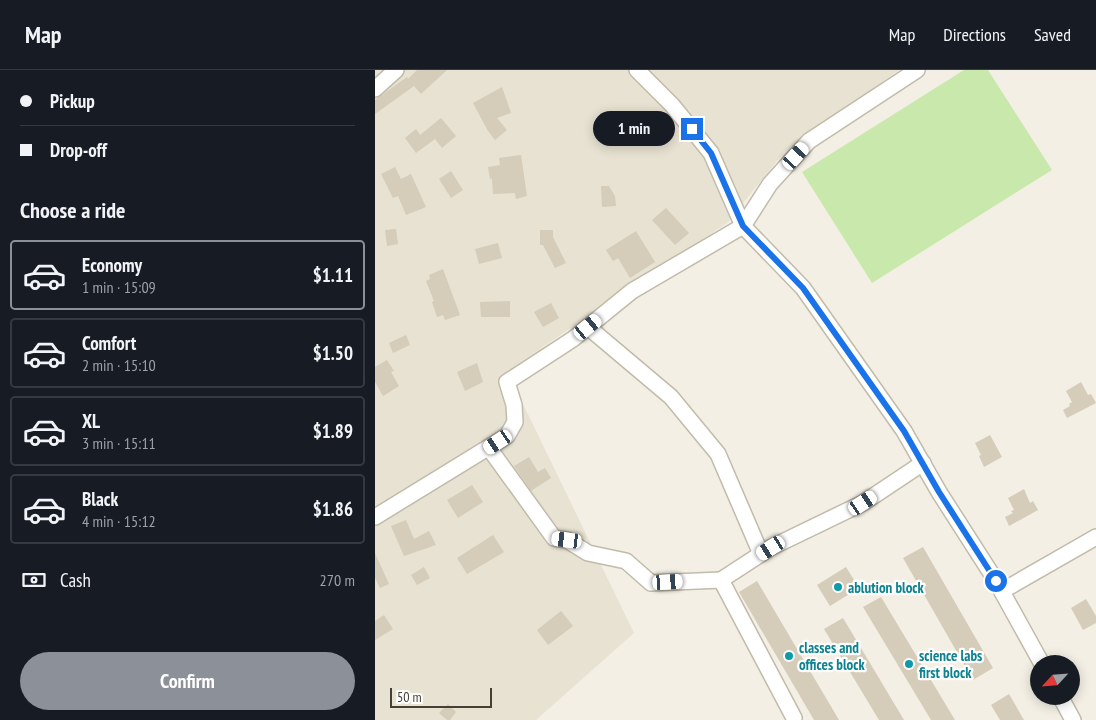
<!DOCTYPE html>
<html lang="en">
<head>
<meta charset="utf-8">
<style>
  body { margin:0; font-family:"PT Sans Narrow",sans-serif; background:#20242c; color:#f1f3f6; height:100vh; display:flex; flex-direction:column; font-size:19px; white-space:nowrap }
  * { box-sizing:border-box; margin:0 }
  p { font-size:16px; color:#9ea1a6 }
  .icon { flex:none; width:28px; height:28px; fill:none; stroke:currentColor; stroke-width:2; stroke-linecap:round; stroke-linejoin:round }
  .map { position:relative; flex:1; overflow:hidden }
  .drawer { display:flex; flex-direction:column; background:#171b24; width:375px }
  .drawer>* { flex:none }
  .top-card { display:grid; align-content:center; height:110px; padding:0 20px; background:#171b24 }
  .needle { width:32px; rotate:244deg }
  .fabs { position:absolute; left:655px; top:585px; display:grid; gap:10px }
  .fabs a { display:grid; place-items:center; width:50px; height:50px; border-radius:50%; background:#171b24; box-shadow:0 2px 12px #0003; font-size:25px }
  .scale { position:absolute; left:15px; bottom:12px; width:102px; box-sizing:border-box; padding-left:5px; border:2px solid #453f34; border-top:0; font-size:14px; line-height:18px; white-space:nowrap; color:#453f34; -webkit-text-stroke:4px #fff; paint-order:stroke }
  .end { position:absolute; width:22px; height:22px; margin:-11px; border:6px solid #1a73e8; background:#fff; box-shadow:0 0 0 2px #fff }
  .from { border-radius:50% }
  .bubble { position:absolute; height:35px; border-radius:18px; background:#171b24; box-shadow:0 2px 12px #0003; font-size:16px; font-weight:600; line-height:35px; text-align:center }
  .car { position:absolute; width:15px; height:30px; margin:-15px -8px; border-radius:6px; box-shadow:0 0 4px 1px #0007; background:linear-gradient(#fff 24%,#345 0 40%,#fff 0 76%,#345 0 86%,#fff 0) }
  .top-card b { display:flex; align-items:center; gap:18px; height:48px; font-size:19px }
  .top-card b+b { border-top:1px solid #363941 }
  .top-card i { width:12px; height:12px; background:#f1f3f6 }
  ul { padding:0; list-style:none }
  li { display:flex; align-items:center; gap:15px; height:70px; margin:0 10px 8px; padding:0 10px; border:2px solid #363941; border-radius:5px }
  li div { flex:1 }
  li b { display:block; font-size:19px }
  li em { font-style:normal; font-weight:600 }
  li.selected { border-color:#8c9099 }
  li>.icon { width:45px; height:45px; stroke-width:1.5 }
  h2 { padding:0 20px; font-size:22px; line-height:60px }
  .pay { display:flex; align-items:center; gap:12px; height:55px; padding:0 20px; font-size:19px }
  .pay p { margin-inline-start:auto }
  .primary-button { display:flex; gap:10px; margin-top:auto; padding:10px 20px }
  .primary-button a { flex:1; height:58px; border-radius:30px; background:#8c9099; color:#fff; font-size:20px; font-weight:600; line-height:58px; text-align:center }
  header { display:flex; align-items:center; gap:30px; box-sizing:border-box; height:70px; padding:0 25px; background:#171b24; border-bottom:1px solid #363941 }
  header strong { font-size:24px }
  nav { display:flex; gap:28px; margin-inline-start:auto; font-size:18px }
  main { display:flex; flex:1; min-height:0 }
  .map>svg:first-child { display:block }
</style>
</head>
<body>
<header>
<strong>Map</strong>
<nav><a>Map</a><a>Directions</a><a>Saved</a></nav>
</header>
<main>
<section class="drawer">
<div class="top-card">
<b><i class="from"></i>Pickup</b>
<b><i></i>Drop-off</b>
</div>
<h2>Choose a ride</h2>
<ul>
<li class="selected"><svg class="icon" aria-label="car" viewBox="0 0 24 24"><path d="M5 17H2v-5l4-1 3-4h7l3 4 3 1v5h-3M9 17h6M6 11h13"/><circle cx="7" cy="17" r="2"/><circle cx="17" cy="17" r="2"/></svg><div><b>Economy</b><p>1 min · 15:09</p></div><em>$1.11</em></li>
<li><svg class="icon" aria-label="car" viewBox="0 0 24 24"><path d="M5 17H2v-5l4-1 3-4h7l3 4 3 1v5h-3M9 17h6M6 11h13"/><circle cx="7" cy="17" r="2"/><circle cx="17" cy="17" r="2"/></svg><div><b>Comfort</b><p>2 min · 15:10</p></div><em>$1.50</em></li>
<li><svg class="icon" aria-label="car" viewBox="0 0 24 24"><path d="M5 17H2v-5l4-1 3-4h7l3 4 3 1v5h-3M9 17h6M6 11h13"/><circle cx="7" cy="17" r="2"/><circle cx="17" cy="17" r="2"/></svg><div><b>XL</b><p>3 min · 15:11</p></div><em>$1.89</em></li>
<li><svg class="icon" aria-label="car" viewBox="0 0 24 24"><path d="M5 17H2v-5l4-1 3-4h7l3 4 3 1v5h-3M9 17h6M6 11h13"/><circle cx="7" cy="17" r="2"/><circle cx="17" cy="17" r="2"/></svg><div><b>Black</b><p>4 min · 15:12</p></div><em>$1.86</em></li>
</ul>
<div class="pay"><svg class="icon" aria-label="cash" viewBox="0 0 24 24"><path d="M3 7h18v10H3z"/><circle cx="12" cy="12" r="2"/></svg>Cash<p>270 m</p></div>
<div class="primary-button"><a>Confirm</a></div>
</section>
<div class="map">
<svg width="721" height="650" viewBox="0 0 721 650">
  <rect width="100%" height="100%" fill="#f3efe4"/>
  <path fill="#e7e2d2" d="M0,0H524L409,82L352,153L132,301L259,563L161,650H0Z"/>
  <path fill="#c8e9ab" d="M589,0H613L677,100L497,213L427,102Z"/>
  <g fill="#d5ccb9">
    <path d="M42,0H72L46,24L39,16L0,44V30L32,7L33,9Z"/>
    <path d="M127,17L136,43L122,48L132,60L120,70L113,61L98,33Z"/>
    <path d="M66,48L81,66L67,78L60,69L41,83L30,68L41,59L45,65Z"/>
    <path d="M146,85L152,126L141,129L140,123L118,124L117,109H115L113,97L125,95L124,88Z"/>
    <path d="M20,97L26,109L36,104L51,137L31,145L23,126L18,128L6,104Z"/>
    <path d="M76,101L88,120L76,128L64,109Z"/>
    <path d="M226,116H234L240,126L241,136L227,137Z"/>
    <path d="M291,138L314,163L300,175L277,150Z"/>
    <path d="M21,159L23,174L12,176L10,160Z"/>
    <path d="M165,160H178V167L191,193L180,198L168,175H165Z"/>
    <path d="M261,161L280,192L255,208L243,188L238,191L231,180Z"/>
    <path d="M123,173L127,188L104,194L100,179Z"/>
    <path d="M68,199L85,245L70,250L68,245L62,247L57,232L59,231L51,211L55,209L54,205Z"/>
    <path d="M135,231V247H106L105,232Z"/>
    <path d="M176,233L184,248L168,257L159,242Z"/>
    <path d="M31,265L35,275L18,283L14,273Z"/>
    <path d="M12,290L19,301L16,302L24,316L8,326L0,312V297Z"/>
    <path d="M102,293L108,312L90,321L82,302Z"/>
    <path d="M706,312L713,325L716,324L721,333L692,348L688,340L695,336L694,334L697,332L691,321Z"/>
    <path d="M615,365L627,387L609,397L604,386L606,385L600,373Z"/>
    <path d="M154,387L163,402L170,398L176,408L156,421L139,396Z"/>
    <path d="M97,415L108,432L83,448L72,430Z"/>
    <path d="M649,419L655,433L658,431L663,440L634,456L630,447L638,443L636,441L639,440L633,428Z"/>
    <path d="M31,450L39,469L54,461L61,475L29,486L16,456Z"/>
    <path d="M118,465L129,482L92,504L82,488Z"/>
    <path d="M548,477L618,598L598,610L528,488Z"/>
    <path d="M0,483L14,514L5,518L0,508Z"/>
    <path d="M49,497L55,508L42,515L36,505Z"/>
    <path d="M471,497L484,518L455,536L442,515Z"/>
    <path d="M382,511L464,650H439L364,522Z"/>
    <path d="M506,527L580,650H556L488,537Z"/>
    <path d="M711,529L721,546V553L708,560L696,538Z"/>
    <path d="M186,541L198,556L173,575L162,560Z"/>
    <path d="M9,545L18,559L0,570V551Z"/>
    <path d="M468,548L529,650H504L449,559Z"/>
    <path d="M634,624L649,650H625L616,635Z"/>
    <path d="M73,634L81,642L75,650H72L64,643Z"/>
  </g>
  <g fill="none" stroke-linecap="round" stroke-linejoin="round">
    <g stroke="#c1bba9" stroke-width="18">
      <g id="minor">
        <path d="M262,0L297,35L336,83L368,156L428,218L529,361L564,422L621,511L667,594"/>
        <path d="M0,19L21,0"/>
        <path d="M213,257L296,327L343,384L386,484"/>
        <path d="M114,378L179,468L192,470L213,483L251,491L276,513L346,510L419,648"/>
        <path d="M0,447L132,366L140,352L139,335L132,312L198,269L257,221L368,156L395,114L434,71L542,0"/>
        <path d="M346,510L395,478L488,433L548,393"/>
        <path d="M627,521L721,467"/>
        <path d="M685,626L698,650"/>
      </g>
    </g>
    <use href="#minor" stroke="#fff" stroke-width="15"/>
  </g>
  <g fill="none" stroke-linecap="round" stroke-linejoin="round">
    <path stroke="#1a73e8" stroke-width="6" d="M317,59L336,83L368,156L428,218L529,361L564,422L621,511"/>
  </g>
  <g fill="#0f9aa8" stroke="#fff" stroke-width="2">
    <circle cx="463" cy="517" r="5"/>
    <circle cx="414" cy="586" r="5"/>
    <circle cx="534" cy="594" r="5"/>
  </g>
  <g text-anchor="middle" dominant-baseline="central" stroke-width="4.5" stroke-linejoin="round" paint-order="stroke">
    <g font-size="15" font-weight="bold" fill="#0d838f" stroke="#fff" text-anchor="start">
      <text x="473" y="517">ablution block</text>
      <text x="424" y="577">classes and<tspan x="424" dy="17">offices block</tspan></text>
      <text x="544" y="585">science labs<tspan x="544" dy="17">first block</tspan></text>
    </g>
  </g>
</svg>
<div class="fabs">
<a><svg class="needle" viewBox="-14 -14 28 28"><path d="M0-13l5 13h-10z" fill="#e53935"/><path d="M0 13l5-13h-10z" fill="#9ea1a6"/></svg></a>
</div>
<div class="scale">50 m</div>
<i class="end from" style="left:621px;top:511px"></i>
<i class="end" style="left:317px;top:59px"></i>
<div class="bubble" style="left:218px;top:41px;width:82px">1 min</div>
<i class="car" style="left:421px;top:86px;rotate:42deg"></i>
<i class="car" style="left:213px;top:257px;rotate:51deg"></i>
<i class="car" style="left:123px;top:372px;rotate:236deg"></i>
<i class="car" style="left:488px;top:433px;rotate:56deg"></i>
<i class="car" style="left:192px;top:470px;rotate:277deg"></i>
<i class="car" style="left:396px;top:478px;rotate:237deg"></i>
<i class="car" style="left:293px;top:512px;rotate:87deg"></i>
</div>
</main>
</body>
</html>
